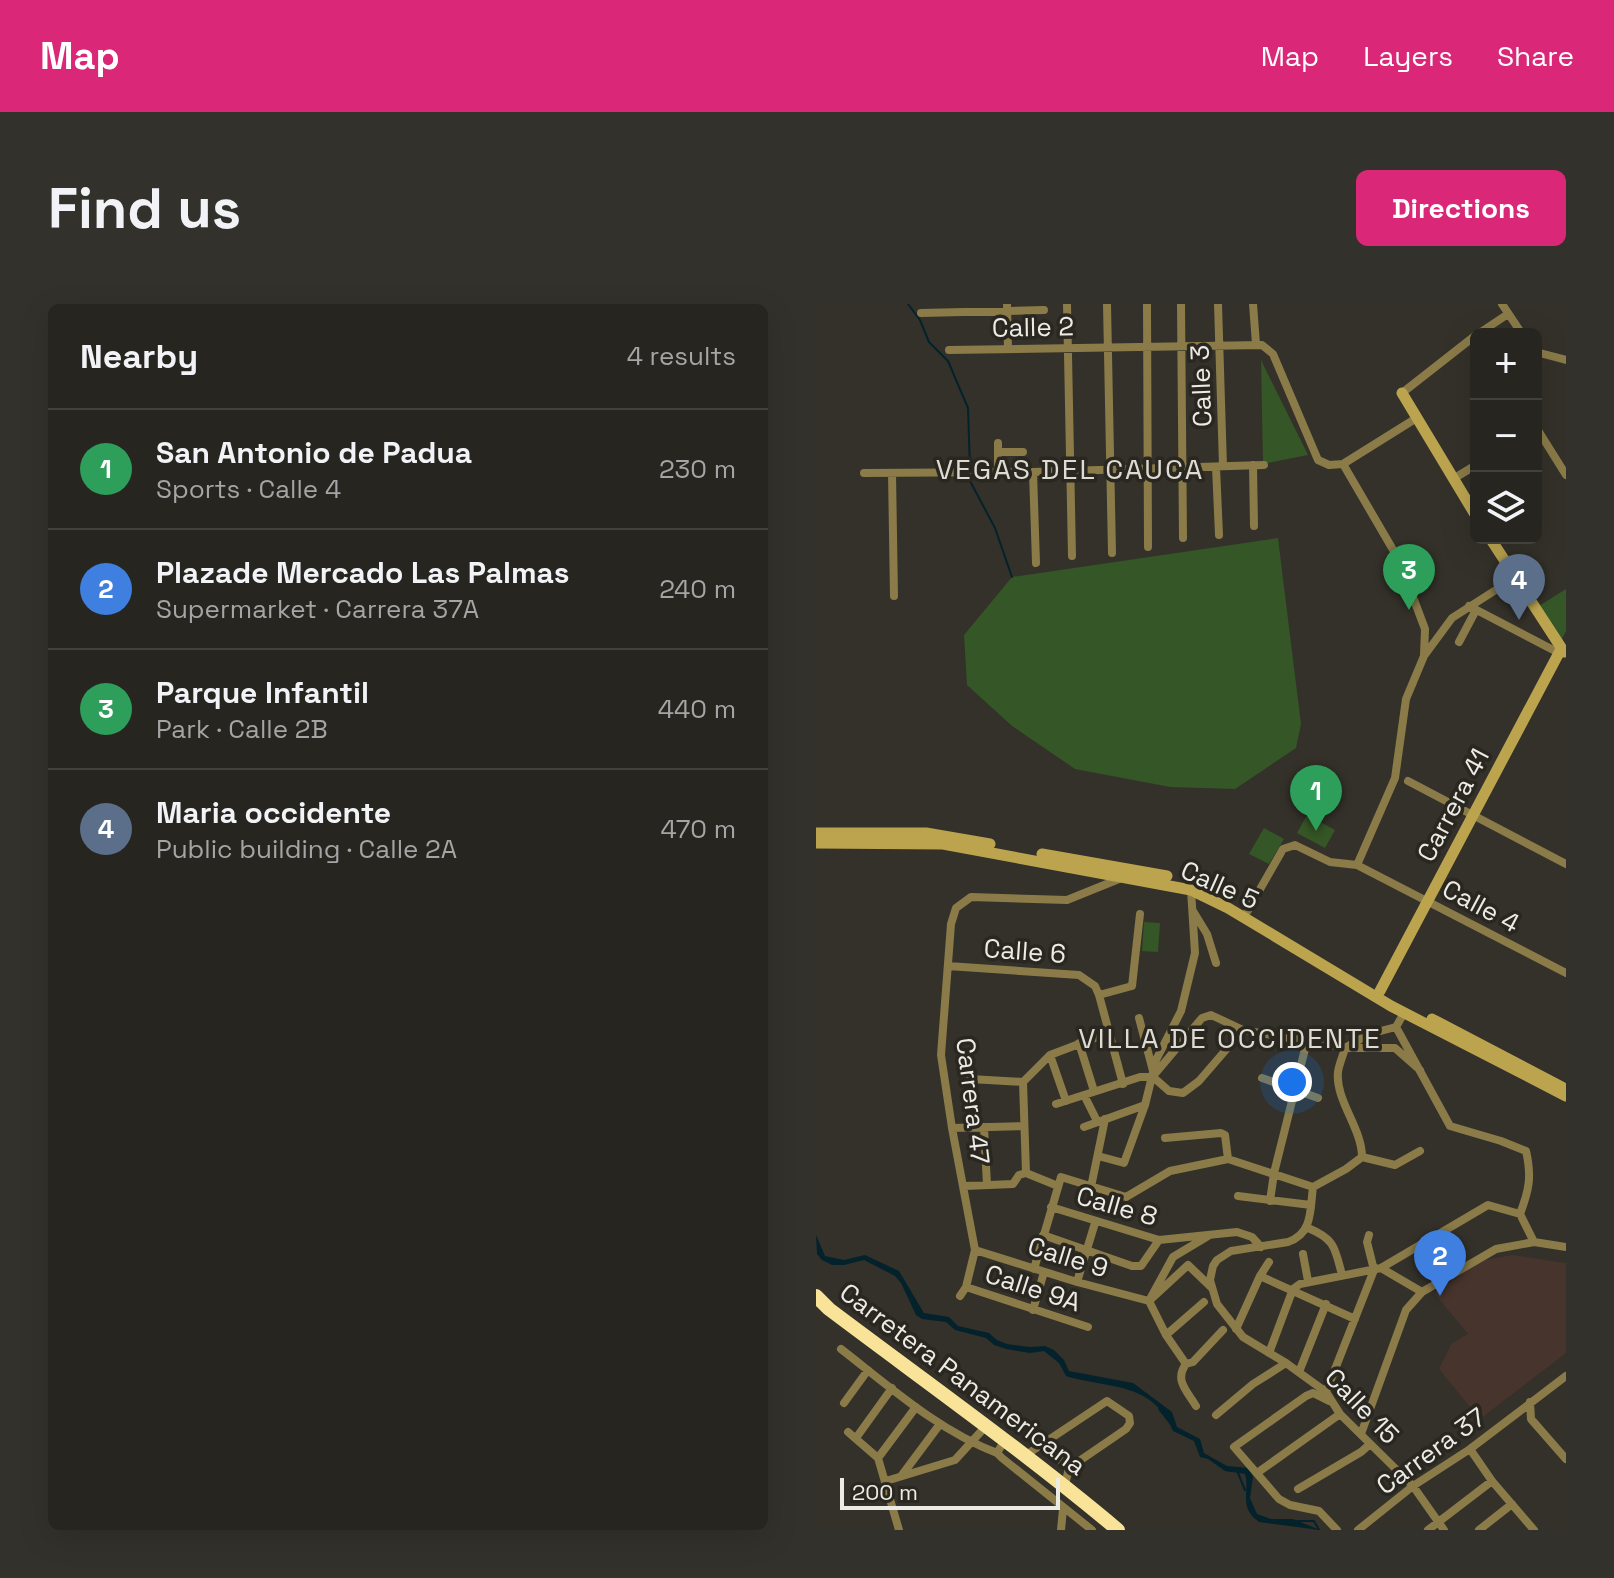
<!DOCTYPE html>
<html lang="en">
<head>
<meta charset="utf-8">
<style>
  body { margin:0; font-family:"Space Grotesk",sans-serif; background:#32312c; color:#f1f3f6 }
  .controls { position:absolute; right:24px; top:24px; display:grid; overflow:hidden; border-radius:12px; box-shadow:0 8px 32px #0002 }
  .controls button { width:72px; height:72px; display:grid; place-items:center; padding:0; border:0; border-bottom:2px solid #42423d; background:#26251f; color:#f1f3f6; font:40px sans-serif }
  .scale { position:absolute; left:24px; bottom:20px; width:220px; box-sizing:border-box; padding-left:8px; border:4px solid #ecebe6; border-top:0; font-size:22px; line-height:28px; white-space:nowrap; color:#ecebe6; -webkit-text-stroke:6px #292720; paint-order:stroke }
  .you { position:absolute; left:476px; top:778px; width:28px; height:28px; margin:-20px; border:6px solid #fff; border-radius:50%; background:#1a73e8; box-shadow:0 0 0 12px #1a73e833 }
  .badge { display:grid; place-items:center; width:52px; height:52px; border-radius:50%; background:#db2777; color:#fff; font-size:26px; font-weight:700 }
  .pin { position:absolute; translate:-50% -66px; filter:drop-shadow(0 2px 4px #0008) }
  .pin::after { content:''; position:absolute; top:42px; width:28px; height:24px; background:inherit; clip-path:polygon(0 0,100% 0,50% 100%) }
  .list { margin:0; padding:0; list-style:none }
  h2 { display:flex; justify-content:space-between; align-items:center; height:104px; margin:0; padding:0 32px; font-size:34px }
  h2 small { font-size:26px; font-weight:400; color:#a4a5a4 }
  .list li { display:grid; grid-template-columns:52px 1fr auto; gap:24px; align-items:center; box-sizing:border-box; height:120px; padding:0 32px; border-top:2px solid #42423d }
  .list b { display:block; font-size:30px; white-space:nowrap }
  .list p { margin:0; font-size:26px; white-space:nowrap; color:#a4a5a4 }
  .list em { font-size:26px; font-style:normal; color:#a4a5a4 }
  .icon { flex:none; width:44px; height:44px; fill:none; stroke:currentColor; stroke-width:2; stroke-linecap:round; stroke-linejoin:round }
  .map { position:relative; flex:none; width:750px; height:1226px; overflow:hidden; border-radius:12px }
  header { display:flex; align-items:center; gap:48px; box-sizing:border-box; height:112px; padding:0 40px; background:#db2777; color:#fff }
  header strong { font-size:38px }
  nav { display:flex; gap:44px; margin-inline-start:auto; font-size:28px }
  .intro { display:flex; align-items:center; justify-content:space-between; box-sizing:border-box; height:192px; padding:0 48px }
  h1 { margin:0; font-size:56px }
  .button { padding:20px 36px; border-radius:12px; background:#db2777; color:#fff; font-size:28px; font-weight:700 }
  main { display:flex; gap:48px; padding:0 48px }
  aside { flex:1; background:#26251f; border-radius:12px; box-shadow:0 8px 32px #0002 }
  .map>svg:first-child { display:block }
  .commercial { fill:#47342d }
  .green { fill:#355626 }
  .water { fill:#04222c }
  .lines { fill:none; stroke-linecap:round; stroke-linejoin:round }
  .stream { stroke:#04222c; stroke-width:2 }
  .street { stroke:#8a7b48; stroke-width:8 }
  .secondary { stroke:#bca44f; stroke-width:11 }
  .highway { stroke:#f8e398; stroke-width:14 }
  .labels { text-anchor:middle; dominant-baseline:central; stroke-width:7; stroke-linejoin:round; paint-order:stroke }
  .street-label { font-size:26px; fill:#ecebe6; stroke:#292720 }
  .neighbourhood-label { font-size:28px; letter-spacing:2px; fill:#dedcd2; stroke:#292720 }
</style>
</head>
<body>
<header>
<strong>Map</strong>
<nav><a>Map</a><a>Layers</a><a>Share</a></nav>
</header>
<div class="intro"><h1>Find us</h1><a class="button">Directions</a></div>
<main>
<aside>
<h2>Nearby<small>4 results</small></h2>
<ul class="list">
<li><span class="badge" style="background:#2e9e5b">1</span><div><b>San Antonio de Padua</b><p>Sports · Calle 4</p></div><em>230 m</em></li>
<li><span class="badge" style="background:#3f7fe0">2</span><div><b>Plazade Mercado Las Palmas</b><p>Supermarket · Carrera 37A</p></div><em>240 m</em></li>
<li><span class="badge" style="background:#2e9e5b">3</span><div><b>Parque Infantil</b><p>Park · Calle 2B</p></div><em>440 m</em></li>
<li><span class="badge" style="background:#5c6f8a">4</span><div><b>Maria occidente</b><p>Public building · Calle 2A</p></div><em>470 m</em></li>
</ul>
</aside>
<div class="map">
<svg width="750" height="1226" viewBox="0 0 750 1226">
  <rect width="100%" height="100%" fill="#333129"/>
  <path class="commercial" d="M 696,951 L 750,959 L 750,1049 L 664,1115 L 623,1065 L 636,1039 L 652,1030 L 618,989 L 665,957 Z"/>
  <path class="green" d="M 445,56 L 492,151 L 447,160 Z
    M 462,234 L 485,420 L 480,444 L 419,485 L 354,483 L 259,465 L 196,422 L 151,381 L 148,331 L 196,273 Z
    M 750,285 L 750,327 L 745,337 L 723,302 Z
    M 491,511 L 519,526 L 509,544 L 481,529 Z
    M 448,524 L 468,535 L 453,560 L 433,550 Z
    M 328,618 L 344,619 L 342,648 L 326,647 Z"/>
  <path class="water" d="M 0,931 L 9,952 L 28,956 L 49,951 L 83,967 L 108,1009 L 133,1013 L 142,1022 L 173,1029 L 181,1036 L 191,1040 L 214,1043 L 229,1042 L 238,1046 L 248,1056 L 253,1067 L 317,1079 L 356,1108 L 361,1123 L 384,1135 L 388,1149 L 411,1162 L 433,1164 L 437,1173 L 434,1194 L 441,1210 L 455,1215 L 477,1215 L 504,1226 L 443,1218 C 422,1203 434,1188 429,1170 L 409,1167 L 392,1155 L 384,1153 L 378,1137 L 357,1127 C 337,1077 292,1085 250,1072 L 243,1059 L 228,1047 L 214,1049 L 190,1045 L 178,1041 L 170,1034 L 139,1026 L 130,1018 L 106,1015 L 100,1011 L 85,979 L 79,972 L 48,956 L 28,961 L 16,961 L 6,956 L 1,950 Z"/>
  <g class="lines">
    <path class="stream" d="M 92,0 L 104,16 L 113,38 L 132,57 L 152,104 L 154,165
      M 154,171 L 154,177 L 179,224 L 196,273
      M 343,1105 L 354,1119
      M 422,1169 L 429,1186
      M 481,1217 L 498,1217 L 503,1226"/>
    <path class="street" d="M 191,0 L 192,45
      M 251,0 L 256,252
      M 291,0 L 296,249
      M 331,0 L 332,243
      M 365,0 L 367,234
      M 402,0 L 407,162
      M 437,0 L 440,40
      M 686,0 L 706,30
      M 105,9 L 228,6
      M 662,30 L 692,10
      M 133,46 L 446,41 L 457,50 L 502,156 L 513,161 L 527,160 L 599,115
      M 720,48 L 750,56
      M 586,89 L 660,31
      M 720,123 L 750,171
      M 182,139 L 182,168
      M 182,148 L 207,148
      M 527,160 L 583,256 L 609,325 L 608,351
      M 437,161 L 438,222
      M 400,163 L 403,231
      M 217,168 L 220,259
      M 48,169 L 217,168 L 448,161
      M 76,169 L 78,292
      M 637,175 L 660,161
      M 653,302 L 743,349
      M 643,338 L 660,306
      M 592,477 L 750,560
      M 541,561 L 579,474 L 590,395 L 608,352 L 636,314 L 700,273
      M 377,607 L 391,630 L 400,659
      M 431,608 L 467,545 L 479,541 L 514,558 L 541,561 L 750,669
      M 132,662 L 263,671 L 279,682 L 283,691 L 307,780
      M 283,691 L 316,682 L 324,610
      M 588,709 L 580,723 L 634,822 L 685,837 L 710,847 C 716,873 713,886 704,910 L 718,938
      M 323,714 L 337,767
      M 263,739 L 278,787
      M 234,751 L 250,797
      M 338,771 L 386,714 L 395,711 L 427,726 L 491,737 L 529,744 L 579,744 L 604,766
      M 337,773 L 353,787 L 367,789 L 383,777 L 427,726
      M 446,774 L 502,794
      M 154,775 L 207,778
      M 207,778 L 234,751 L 292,729
      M 207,778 L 210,869
      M 268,791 L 281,817
      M 240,800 L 324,773 L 337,773
      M 168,823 L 171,881
      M 268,823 L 329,801
      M 136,824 L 208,822
      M 349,834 L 405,829 L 409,831 L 412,855
      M 282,852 L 308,859 L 329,801 L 340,756 L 365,707 L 379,649 L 375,586
      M 546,853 C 546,824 519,796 522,768 C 523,760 527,752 529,744 L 553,730 L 580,723
      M 546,853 L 579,861 L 604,847
      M 210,869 L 242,882
      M 149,882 L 197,880 L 203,871 L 210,869
      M 275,883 L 289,815
      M 497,883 C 494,905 497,930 472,938 L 415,947 L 401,956 L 397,962 L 394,976 L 401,1000 L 427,1033 L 470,1059 L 510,1088 L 524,1110 L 597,1182 L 628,1226
      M 497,883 L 530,865 L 546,853
      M 422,892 L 495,901
      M 454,897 L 458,869 L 491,737
      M 235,903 L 343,936 L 421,928 L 436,933 L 445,943
      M 492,924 C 519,935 519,944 526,971
      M 227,931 L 316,962 L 325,962 L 343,936
      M 159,946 L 261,978 L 333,997
      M 487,950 L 492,977
      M 565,964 L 606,988
      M 218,965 L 245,873 L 310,893 L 354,867 L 412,855 L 497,883
      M 444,972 L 539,1015
      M 261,978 L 279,919
      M 150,983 L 272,1023
      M 144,992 L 150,983 L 159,946 L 136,824 L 125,751 L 135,620 L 140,604 L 155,593 L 251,596 L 308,573
      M 334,996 L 372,961 L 395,983
      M 333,997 L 357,953 L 392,932
      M 333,997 L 350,1031 L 370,1060
      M 217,1006 L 228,968
      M 420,1025 L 444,972 L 453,958
      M 350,1031 L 388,998
      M 25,1045 C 74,1083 123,1127 181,1149
      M 453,1049 L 477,985 L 484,980 L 565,964 L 672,901 L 704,910
      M 370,1060 L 377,1058 L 407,1026
      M 370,1060 C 358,1076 371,1087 380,1102
      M 483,1068 L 510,1000
      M 510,1088 L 558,966 L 551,938 L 553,931
      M 513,1097 L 497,1089 L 490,1092 L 418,1143 L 463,1195 L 474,1201 L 503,1207 L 521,1226
      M 714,1098 L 715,1115 L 750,1155
      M 28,1099 L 52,1066
      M 400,1111 L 437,1080 L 470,1059
      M 32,1128 L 62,1154 L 83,1226
      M 545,1130 L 590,1006 L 606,988 L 680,945 L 718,938 L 750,943
      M 40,1134 L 76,1084
      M 189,1136 L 181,1149 L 186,1154 L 276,1226
      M 227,1140 L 253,1164
      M 654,1145 L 676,1177 L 718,1226
      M 210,1151 L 291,1097 L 313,1112 L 314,1119 L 310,1125 L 253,1164 L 249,1181
      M 62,1154 L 100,1103
      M 441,1169 L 524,1110
      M 86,1171 L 124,1120
      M 70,1177 L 139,1156 L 170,1122
      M 482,1185 L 545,1148 L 554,1140
      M 245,1226 L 247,1205
      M 542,1226 L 597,1182 L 654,1145 L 750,1072
      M 612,1226 L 676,1177
      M 663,1226 L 696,1200"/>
    <path class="secondary" d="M 586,89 L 660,212
      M 674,234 L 748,348
      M 0,529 L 110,529 L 174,540
      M 0,539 L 127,540 L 375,586 L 412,604 L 575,702 L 750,792
      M 226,550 L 351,572
      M 564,687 L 745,345
      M 616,715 L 746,783"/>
    <path class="highway" d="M 0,992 L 13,1005 C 110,1078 209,1148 302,1226"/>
  </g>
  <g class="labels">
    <g class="street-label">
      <text transform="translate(217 23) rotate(-1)">Calle 2</text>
      <text transform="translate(385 82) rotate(-92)">Calle 3</text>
      <text transform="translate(637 501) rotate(-62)">Carrera 41</text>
      <text transform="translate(404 581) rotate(24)">Calle 5</text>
      <text transform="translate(665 602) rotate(28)">Calle 4</text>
      <text transform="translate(209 647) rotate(4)">Calle 6</text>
      <text transform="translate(157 797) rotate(83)">Carrera 47</text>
      <text transform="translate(301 902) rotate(16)">Calle 8</text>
      <text transform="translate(252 953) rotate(17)">Calle 9</text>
      <text transform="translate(217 984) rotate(18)">Calle 9A</text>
      <text transform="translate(147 1075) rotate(37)">Carretera Panamericana</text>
      <text transform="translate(546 1102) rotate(46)">Calle 15</text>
      <text transform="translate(615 1147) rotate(-36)">Carrera 37</text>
    </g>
    <g class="neighbourhood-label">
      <text x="254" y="165">VEGAS DEL CAUCA</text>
      <text x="414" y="734">VILLA DE OCCIDENTE</text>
    </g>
  </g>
</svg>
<div class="controls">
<button>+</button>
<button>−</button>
<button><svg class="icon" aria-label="layers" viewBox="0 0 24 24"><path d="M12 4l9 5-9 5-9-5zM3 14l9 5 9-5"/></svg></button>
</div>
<div class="scale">200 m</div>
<div class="you"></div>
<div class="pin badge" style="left:500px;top:527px;background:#2e9e5b">1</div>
<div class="pin badge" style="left:624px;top:992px;background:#3f7fe0">2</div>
<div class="pin badge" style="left:593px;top:306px;background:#2e9e5b">3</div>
<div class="pin badge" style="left:703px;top:316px;background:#5c6f8a">4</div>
</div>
</main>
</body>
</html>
